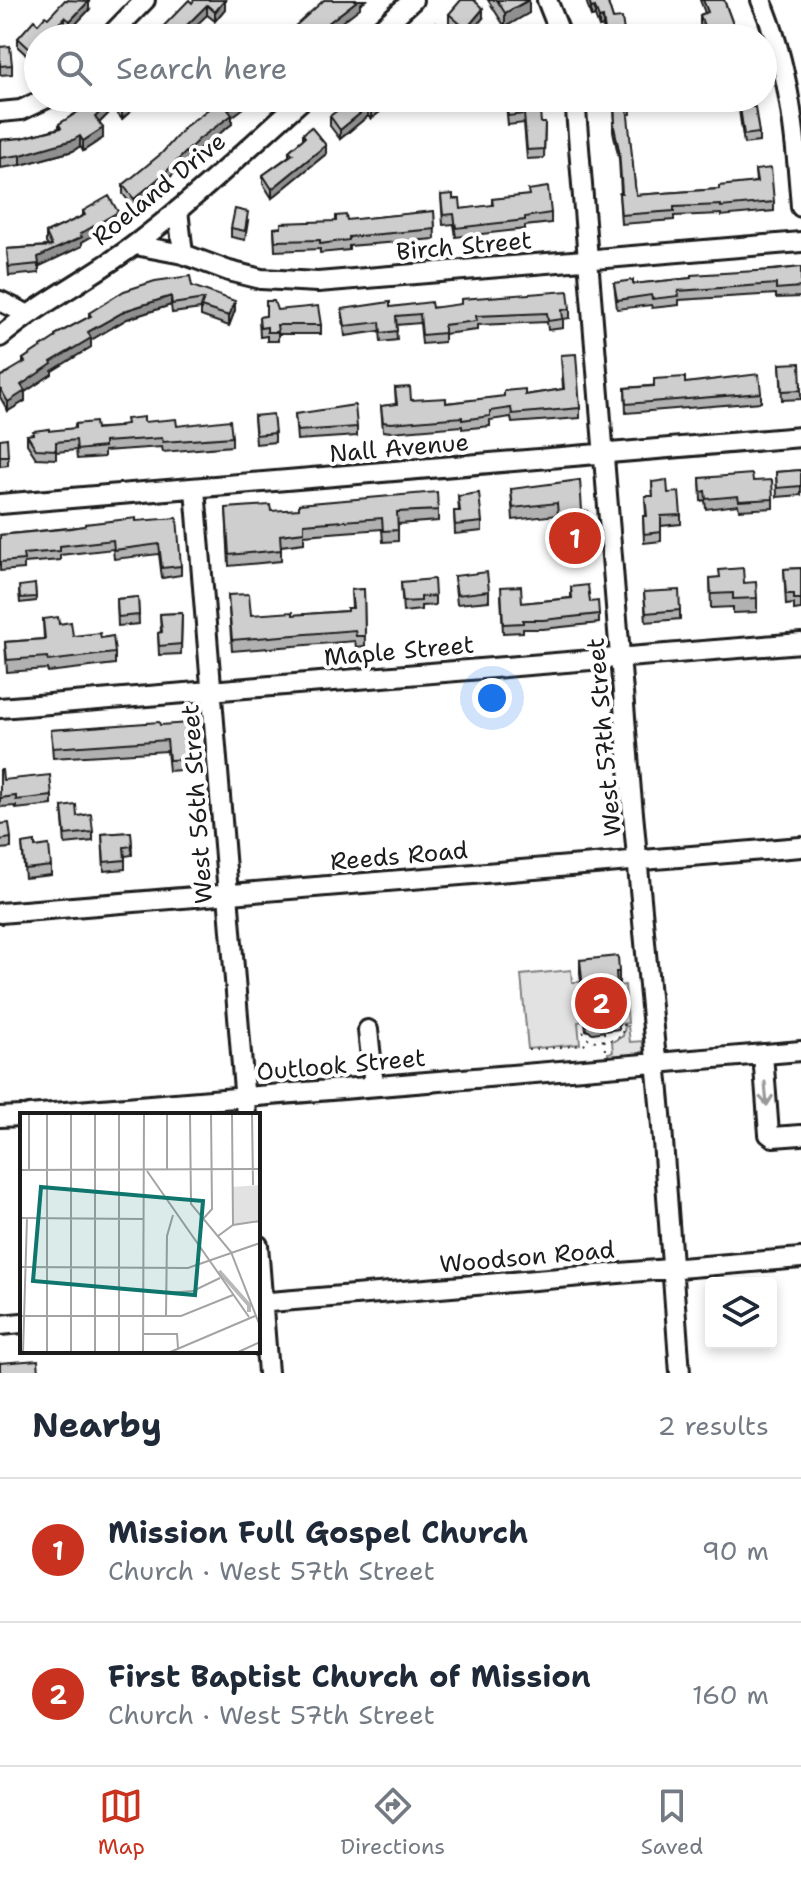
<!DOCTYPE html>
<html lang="en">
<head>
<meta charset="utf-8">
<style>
  body { margin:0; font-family:"Shantell Sans",sans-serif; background:#f2f2f3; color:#1f2937 }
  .controls { position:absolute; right:24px; bottom:24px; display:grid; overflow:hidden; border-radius:8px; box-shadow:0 4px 12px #0003 }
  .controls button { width:72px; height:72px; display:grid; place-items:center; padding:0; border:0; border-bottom:2px solid #e0e1e3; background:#fff; color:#1f2937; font:40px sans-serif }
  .you { position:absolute; left:492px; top:698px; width:28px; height:28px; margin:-20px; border:6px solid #fff; border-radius:50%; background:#1a73e8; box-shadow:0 0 0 12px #1a73e833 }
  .badge { display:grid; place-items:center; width:52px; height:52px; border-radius:50%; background:#c8321e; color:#fff; font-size:26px; font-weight:700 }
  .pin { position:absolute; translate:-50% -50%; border:4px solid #fff; box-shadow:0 2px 8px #0006 }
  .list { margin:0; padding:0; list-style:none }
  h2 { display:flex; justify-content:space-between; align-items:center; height:104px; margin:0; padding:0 32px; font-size:34px }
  h2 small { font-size:26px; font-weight:400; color:#747a83 }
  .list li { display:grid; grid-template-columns:52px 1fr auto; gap:24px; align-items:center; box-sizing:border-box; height:144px; padding:0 32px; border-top:2px solid #e0e1e3 }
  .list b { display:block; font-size:30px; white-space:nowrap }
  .list p { margin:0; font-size:26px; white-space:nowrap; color:#747a83 }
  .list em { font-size:26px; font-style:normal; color:#747a83 }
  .icon { flex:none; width:44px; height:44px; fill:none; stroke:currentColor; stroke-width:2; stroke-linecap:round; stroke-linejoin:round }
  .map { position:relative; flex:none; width:801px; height:1373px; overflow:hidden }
  .search { position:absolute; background:#fff; box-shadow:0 4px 12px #0003; left:24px; right:24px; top:24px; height:88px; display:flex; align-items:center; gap:20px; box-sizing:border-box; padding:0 28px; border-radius:44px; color:#747a83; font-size:30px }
  .sheet { height:392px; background:#fff }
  nav { display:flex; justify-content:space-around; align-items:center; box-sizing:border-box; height:112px; border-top:2px solid #e0e1e3; background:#fff; font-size:22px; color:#747a83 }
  nav a { display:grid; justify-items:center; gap:4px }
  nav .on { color:#c8321e }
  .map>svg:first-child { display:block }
  .green { fill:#e2e2e2; stroke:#7f7f7f; stroke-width:2 }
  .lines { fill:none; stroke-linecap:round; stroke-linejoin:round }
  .minor-casing { stroke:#1c1c1c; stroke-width:24 }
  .path { stroke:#1c1c1c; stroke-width:2; stroke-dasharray:2 6; stroke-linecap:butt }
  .minor { stroke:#fff; stroke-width:18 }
  .wall { fill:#b1b1b1; stroke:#1c1c1c; stroke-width:2 }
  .shaded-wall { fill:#909090; stroke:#1c1c1c; stroke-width:2 }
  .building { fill:#cecece; stroke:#1c1c1c; stroke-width:2 }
  .oneway { stroke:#999 }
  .labels { text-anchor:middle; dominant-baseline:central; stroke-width:8; stroke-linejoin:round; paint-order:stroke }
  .street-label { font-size:24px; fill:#1c1c1c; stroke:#fff }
  .inset-river { fill:none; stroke:#b8b8b8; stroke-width:4 }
  .inset-road { fill:none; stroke:#a4a4a4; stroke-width:2 }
  .view { fill:#0f766e; fill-opacity:0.15; stroke:#0f766e; stroke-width:4 }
  .inset-edge { fill:none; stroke:#1c1c1c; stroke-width:4 }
</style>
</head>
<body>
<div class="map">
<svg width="801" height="1373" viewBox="0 0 801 1373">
  <rect width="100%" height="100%" fill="#fff"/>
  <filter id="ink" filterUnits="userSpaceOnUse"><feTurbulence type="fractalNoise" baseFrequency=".0125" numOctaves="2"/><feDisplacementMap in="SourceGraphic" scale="16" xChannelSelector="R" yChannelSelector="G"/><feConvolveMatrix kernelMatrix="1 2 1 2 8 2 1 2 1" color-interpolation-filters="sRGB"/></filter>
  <g filter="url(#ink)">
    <path class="green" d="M 571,970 L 572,982 L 580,982 L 582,984 L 585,1021 L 578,1022 L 580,1044 L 528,1049 L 521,975 Z
      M 625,985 L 628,1023 L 619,1024 L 616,986 Z
      M 625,1026 L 628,1026 L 630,1042 L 644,1041 L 643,1051 L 634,1057 L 608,1060 L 608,1053 L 613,1052 L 612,1042 L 623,1036 Z"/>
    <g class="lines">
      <defs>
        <path id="minor" d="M 547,0 L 562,38
          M 761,0 C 789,64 796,138 801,207
          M 108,38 L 145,0
          M 371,38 L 413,0
          M 575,98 L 631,792 L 661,1114 L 680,1373
          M 0,112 L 21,110 L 47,98
          M 178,210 L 183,254
          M 135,245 L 183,254 L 229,271 L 261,279 L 318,282 L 801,242
          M 0,301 L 27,314
          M 0,337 C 42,301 93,277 137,243 C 195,199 249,147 304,98
          M 195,489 L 246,1115
          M 0,504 L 801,437
          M 0,708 L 801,643
          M 0,913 L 801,847
          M 368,1030 L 374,1086
          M 763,1054 L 769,1134 L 773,1137 L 801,1135
          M 29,1115 L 801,1051
          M 0,1117 L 22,1116
          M 258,1245 L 268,1373
          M 258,1303 L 801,1258
          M 0,1325 L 22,1323"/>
      </defs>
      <use href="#minor" class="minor-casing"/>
      <path class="path" d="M 583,1031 L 590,1041 L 612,1040 L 622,1036 L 623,1025 L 628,1025
        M 604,1032 L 605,1051
        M 528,1050 L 584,1045 L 588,1040"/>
      <use href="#minor" class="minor"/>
    </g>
    <path class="wall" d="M 225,0 L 225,9 L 215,21 L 192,3 Z
      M 488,0 L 529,0 L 529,13 L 505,27 Z
      M 586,0 L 607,0 L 613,19 L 625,38 L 604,38 L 603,26 L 599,27 L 595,16 L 591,17 Z
      M 700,0 L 724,0 L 738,38 L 705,38 L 700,24 L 700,15 L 705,13 Z
      M 89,10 L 70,30 L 65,26 L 38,38 L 38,55 L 33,61 L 18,47 L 18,38 L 48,18 Z
      M 449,14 L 483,18 L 466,38 L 449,23 Z
      M 0,47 L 12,65 L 12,74 L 0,75 Z
      M 92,98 L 132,98 L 133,109 L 122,119 L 113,109 L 99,123 L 103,138 L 83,151 L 80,146 L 73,151 L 21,165 L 0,168 L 0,140 L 22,138 L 59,128 L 59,124 L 92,103 Z
      M 613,98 L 630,98 L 631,114 L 627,115 L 636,195 L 719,189 L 756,182 L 755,170 L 774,202 L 774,211 L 721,216 L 721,214 L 674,216 L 674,220 L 621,224 L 619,193 L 621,193 L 619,159 L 613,131 L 613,122 L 615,122 Z
      M 720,98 L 751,98 L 759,133 L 759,142 L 744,144 L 739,110 L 733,111 L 732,99 L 720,101 Z
      M 381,104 L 381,111 L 371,119 L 368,116 L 340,139 L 330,126 L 330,116 Z
      M 506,104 L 541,123 L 545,123 L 544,158 L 527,159 L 524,123 L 508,125 Z
      M 232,117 L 232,124 L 199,149 L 165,182 L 134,208 L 123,194 L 123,185 Z
      M 303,134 L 326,154 L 272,198 L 263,184 L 263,175 L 289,156 L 289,151 L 303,139 Z
      M 441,195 L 453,199 L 461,209 L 492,206 L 492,199 L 551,213 L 551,223 L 525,226 L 525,229 L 456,237 L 454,224 L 443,225 Z
      M 83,211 L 118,221 L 82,242 L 82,246 L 39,266 L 39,273 L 9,276 L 7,249 L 48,246 L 46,243 L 46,233 L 83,216 Z
      M 434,211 L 435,239 L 349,246 L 349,250 L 320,253 L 320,249 L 275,251 L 274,228 Z
      M 248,221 L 245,240 L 231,237 L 231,228 Z
      M 801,267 L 801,297 L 776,298 L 776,294 L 679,300 L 679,305 L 652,308 L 651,305 L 617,309 L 614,283 L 633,284 Z
      M 192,286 L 235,310 L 229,326 L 201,316 L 201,309 L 172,313 L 171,305 L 127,319 L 91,340 L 91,347 L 52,371 L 52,374 L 25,392 L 25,401 L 8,411 L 0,397 L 0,377 L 23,364 L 23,359 L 55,338 L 55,335 L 89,317 L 89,313 Z
      M 390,307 L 570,309 L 570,318 L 563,319 L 563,328 L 548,330 L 547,322 L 477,325 L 477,330 L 444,334 L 444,342 L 422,344 L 420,323 L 396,325 L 397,340 L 381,342 L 380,331 L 345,336 L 342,309 Z
      M 277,310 L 321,325 L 321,334 L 278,334 L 278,341 L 267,341 L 267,336 L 260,337 L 259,317 L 266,316 Z
      M 561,355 L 580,408 L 580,418 L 512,423 L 511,417 L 490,420 L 490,426 L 462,429 L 462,426 L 391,432 L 383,431 L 381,406 L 396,404 L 395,388 L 411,400 L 446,403 L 525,395 L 563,389 Z
      M 780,364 L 801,384 L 801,399 L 782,400 Z
      M 685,383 L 761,393 L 761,402 L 626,413 L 625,388 Z
      M 295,414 L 357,427 L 357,436 L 297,440 Z
      M 254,416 L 275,433 L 275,442 L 256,444 Z
      M 144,422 L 177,426 L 232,437 L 232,446 L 163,452 L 162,447 L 104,451 L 104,457 L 77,459 L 76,450 L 56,452 L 56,459 L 36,458 L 27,444 L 27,435 L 49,431 L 120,427 Z
      M 0,439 L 8,456 L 8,465 L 0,466 Z
      M 801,470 L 801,495 L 777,497 L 776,472 Z
      M 700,478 L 753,481 L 773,499 L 773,508 L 739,510 L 738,505 L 706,509 L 705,500 L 701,501 Z
      M 652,482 L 668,493 L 681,515 L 681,524 L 661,526 L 661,541 L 644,543 L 643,516 L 646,516 L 645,496 L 653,496 Z
      M 511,489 L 582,511 L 589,538 L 589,550 L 568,551 L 568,540 L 559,540 L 557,515 L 513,520 Z
      M 458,496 L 482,522 L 482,531 L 455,534 L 454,511 L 459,511 Z
      M 226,508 L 271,511 L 438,510 L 438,521 L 398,524 L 398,541 L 383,542 L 382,529 L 304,535 L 304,543 L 281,546 L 281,561 L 229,566 Z
      M 136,521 L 181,566 L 181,575 L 162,578 L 159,554 L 114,559 L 113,549 L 60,555 L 60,560 L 24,563 L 24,569 L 0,571 L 0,535 Z
      M 801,568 L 801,609 L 794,610 L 794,604 L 786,605 L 784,569 Z
      M 454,576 L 489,591 L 489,601 L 457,604 Z
      M 710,578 L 744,583 L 757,598 L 757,612 L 733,613 L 733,607 L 711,608 Z
      M 401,582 L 435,596 L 435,605 L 421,606 L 421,610 L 403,612 Z
      M 35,584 L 36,601 L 20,603 L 19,591 Z
      M 571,587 L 590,602 L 599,614 L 599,623 L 543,629 L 523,629 L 523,632 L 503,633 L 501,596 L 522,603 L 571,598 Z
      M 364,589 L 365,646 L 356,647 L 355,641 L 232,651 L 228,595 L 251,615 L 293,615 L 347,611 L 352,608 L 351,590 Z
      M 644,592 L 680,610 L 680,619 L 646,622 Z
      M 138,597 L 139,624 L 118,626 L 117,599 Z
      M 182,613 L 181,654 L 159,655 L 158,633 L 161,632 L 160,614 Z
      M 43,619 L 59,624 L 73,636 L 101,638 L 115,653 L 115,664 L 48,672 L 47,669 L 7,672 L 5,642 L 44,639 Z
      M 160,725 L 193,759 L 193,769 L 169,771 L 167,751 L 53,758 L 51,730 Z
      M 0,770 L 3,780 L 52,796 L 52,805 L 16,809 L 16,806 L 0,807 Z
      M 62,807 L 77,816 L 93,832 L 93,841 L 65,844 Z
      M 0,824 L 11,838 L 11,848 L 0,849 Z
      M 131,832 L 132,855 L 125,856 L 125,869 L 104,871 L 102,834 Z
      M 22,844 L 35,847 L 51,866 L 51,875 L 25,878 Z
      M 580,960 L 619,972 L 619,985 L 617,986 L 619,1029 L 593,1033 L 586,1030 L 580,973 Z"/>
    <path class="shaded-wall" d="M 225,0 L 225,9 L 215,21 L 215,12 Z
      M 358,0 L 366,0 L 360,4 L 360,8 L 321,38 L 311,38 L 323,27 Z
      M 529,0 L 529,13 L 505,27 L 505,13 Z
      M 89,1 L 89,10 L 70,30 L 70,21 Z
      M 207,5 L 207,15 L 183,38 L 174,38 Z
      M 595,7 L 595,16 L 591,17 L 591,8 Z
      M 483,9 L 483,18 L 466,38 L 466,29 Z
      M 65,17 L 65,26 L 54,38 L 46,38 Z
      M 603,17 L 603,26 L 599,27 L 599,18 Z
      M 38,46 L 38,55 L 33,61 L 33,52 Z
      M 245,98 L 257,98 L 232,117 L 232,124 L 199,149 L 165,182 L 134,208 L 134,199 L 228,110 Z
      M 377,98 L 388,98 L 381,104 L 381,111 L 371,119 L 371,110 Z
      M 113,99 L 113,109 L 95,127 L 95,117 Z
      M 133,99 L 133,109 L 122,119 L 122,109 Z
      M 368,107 L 368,116 L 340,139 L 340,130 Z
      M 103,128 L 103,138 L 83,151 L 83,141 Z
      M 80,136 L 80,146 L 73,151 L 21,165 L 21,155 Z
      M 326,145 L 326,154 L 272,198 L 272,189 Z
      M 118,212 L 118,221 L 82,242 L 82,246 L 38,267 L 38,257 Z
      M 171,296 L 171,305 L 127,319 L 91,340 L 91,347 L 52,371 L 52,374 L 25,392 L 25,401 L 8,411 L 8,402 L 21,385 L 88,332 L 127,310 Z
      M 235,301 L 235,310 L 229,326 L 229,316 Z"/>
    <path class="building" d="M 65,0 L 89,1 L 70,21 L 65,17 L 46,38 L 38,38 L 38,46 L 33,52 L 18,38 L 34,20 L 38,24 L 45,16 L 48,18 Z
      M 189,0 L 192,3 L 194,0 L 225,0 L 215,12 L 207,5 L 174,38 L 152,38 Z
      M 324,0 L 358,0 L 323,27 L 311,38 L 282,38 Z
      M 461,0 L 474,0 L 483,9 L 466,29 L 449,14 Z
      M 497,0 L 528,0 L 505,13 Z
      M 589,0 L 607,0 L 613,19 L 622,18 L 625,38 L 606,38 L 603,17 L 599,18 L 595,7 L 591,8 Z
      M 703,0 L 724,0 L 738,38 L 710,38 L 709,33 L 707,34 L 700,15 L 708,12 Z
      M 435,23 L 446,37 L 417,38 Z
      M 278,32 L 282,38 L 270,38 Z
      M 10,46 L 12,65 L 0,66 L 0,47 Z
      M 93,98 L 133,99 L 122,109 L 113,99 L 95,117 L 103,128 L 83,141 L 80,136 L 73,140 L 21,155 L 0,158 L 0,140 L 22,138 L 61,128 L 59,124 L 95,101 Z
      M 223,98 L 245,98 L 228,110 L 232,115 L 199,139 L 165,173 L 134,199 L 123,185 L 162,153 L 186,126 Z
      M 354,98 L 377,98 L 381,102 L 371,110 L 368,107 L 340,130 L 330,116 Z
      M 523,98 L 539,98 L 541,123 L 545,123 L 544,149 L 527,150 L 524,114 L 508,116 L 506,104 L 523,102 Z
      M 614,98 L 630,98 L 631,105 L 627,106 L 636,195 L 719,189 L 719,186 L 757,182 L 755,170 L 771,168 L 774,202 L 721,207 L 721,205 L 674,207 L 674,211 L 621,215 L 619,193 L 622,193 L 619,150 L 613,122 L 615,122 Z
      M 733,98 L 751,98 L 752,107 L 755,107 L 759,133 L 744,135 L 739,100 L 733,101 Z
      M 311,127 L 326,145 L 272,189 L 263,175 L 293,154 L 289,151 L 305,137 L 303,134 Z
      M 548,187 L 551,213 L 525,217 L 525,220 L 456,228 L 454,214 L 443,215 L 441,195 L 453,194 L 453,199 L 460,199 L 461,209 L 493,205 L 492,199 L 529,195 L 528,190 Z
      M 109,196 L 118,212 L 80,234 L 82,237 L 38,257 L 39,264 L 9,267 L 7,249 L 52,246 L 46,233 L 85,215 L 83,211 Z
      M 235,209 L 248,212 L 245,231 L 231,228 Z
      M 434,211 L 435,229 L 349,237 L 349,240 L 320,244 L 320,240 L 275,241 L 274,228 L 281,228 L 281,223 L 336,221 L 336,216 L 346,215 L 347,220 Z
      M 801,267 L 801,287 L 776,289 L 776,284 L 678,291 L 679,296 L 652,299 L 651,295 L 617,300 L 614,283 L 633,280 L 633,284 L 691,278 L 691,275 L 775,270 Z
      M 190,276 L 192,286 L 235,301 L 229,316 L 201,307 L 204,299 L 172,304 L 171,296 L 127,310 L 88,332 L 91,338 L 51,362 L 52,364 L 21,385 L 25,391 L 8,402 L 0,388 L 0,377 L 25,362 L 23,359 L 56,337 L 55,335 L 91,316 L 89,313 L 124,291 L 155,281 Z
      M 568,291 L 570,309 L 562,310 L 563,319 L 548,321 L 547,313 L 476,316 L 477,321 L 444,325 L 444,333 L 422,335 L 420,314 L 396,316 L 397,331 L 381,333 L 380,322 L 345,326 L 342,309 L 390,302 L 390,307 L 431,302 L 432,308 L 461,304 L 461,299 Z
      M 266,301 L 274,301 L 277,310 L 318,306 L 321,325 L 277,325 L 278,332 L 267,332 L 267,327 L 260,328 L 259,317 L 266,316 Z
      M 576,354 L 580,408 L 512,414 L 511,408 L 490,411 L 490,416 L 462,420 L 462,417 L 391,423 L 383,422 L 381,406 L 397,404 L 395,388 L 410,387 L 411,400 L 446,398 L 446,403 L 504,396 L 504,391 L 525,389 L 525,395 L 564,389 L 561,355 Z
      M 800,363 L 801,390 L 782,391 L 780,364 Z
      M 759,374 L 761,393 L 626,404 L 625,388 L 654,386 L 654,379 L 685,377 L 685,383 Z
      M 355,405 L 357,427 L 297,431 L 295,414 Z
      M 273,414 L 275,433 L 256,435 L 254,416 Z
      M 144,417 L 144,422 L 176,419 L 177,426 L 230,420 L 232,437 L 163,442 L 162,438 L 104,442 L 104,447 L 77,450 L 76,440 L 56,442 L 56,450 L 36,449 L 27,435 L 34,434 L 33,431 L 49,429 L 49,431 L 75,428 L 75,424 L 95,422 L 96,429 L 120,427 L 119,425 L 127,424 L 126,419 Z
      M 7,438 L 8,456 L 0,456 L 0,439 Z
      M 801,470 L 801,486 L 777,488 L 776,472 Z
      M 752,474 L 753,481 L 772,480 L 773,499 L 739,501 L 738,496 L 706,499 L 705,491 L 701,492 L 700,478 Z
      M 580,480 L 582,511 L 588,511 L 589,538 L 568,539 L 568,527 L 559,528 L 557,503 L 513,508 L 511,489 Z
      M 667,480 L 668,493 L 679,492 L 681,515 L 661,516 L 661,532 L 644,534 L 643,516 L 647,516 L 645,496 L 653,496 L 652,482 Z
      M 437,492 L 438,510 L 397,512 L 398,530 L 383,531 L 382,518 L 304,524 L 304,532 L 280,535 L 281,550 L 229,555 L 226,508 L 270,505 L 271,511 L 299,509 L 299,504 Z
      M 479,493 L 482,522 L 455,525 L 454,511 L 460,511 L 458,496 Z
      M 136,518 L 136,521 L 177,518 L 181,566 L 162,568 L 159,544 L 114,550 L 113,540 L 60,546 L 60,551 L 23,554 L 24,560 L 0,562 L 0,535 L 72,528 L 85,526 L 85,524 Z
      M 743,568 L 744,583 L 756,582 L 757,598 L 733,599 L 733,593 L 711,594 L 710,578 L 720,577 L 719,570 Z
      M 801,568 L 801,599 L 794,599 L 794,594 L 786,594 L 784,569 Z
      M 487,572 L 489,591 L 457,595 L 454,576 Z
      M 434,579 L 435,596 L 421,597 L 421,601 L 403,602 L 401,582 Z
      M 35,584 L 36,597 L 20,598 L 19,586 Z
      M 588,585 L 590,602 L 598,601 L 599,614 L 543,620 L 523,620 L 523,623 L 503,624 L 501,587 L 521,586 L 522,603 L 572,598 L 571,587 Z
      M 364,589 L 365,636 L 356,636 L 355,630 L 232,640 L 228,595 L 249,594 L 251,615 L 293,612 L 293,615 L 347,611 L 347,608 L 353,608 L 351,590 Z
      M 679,590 L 680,610 L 646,613 L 644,592 Z
      M 138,597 L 139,615 L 118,617 L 117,599 Z
      M 182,613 L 181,644 L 159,646 L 158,633 L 162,632 L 160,614 Z
      M 58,617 L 59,624 L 71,622 L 73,636 L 100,633 L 101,638 L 113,636 L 115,653 L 48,661 L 47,657 L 7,660 L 5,642 L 45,639 L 43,619 Z
      M 159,722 L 160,725 L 190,723 L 193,759 L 169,760 L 167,740 L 53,748 L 51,730 Z
      M 0,770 L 2,770 L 3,780 L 50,775 L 52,796 L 16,800 L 16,796 L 0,798 Z
      M 76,805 L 77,816 L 91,814 L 93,832 L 65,835 L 62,807 Z
      M 9,823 L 11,838 L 0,840 L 0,824 Z
      M 131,832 L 132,846 L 124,847 L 125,860 L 104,862 L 102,834 Z
      M 35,842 L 35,847 L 49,845 L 51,866 L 25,869 L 22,844 Z
      M 618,956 L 619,972 L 616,972 L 619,1015 L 593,1019 L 586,1017 L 580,960 Z
      M 38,1360 L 39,1373 L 0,1373 L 0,1363 Z"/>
    <defs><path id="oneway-shaft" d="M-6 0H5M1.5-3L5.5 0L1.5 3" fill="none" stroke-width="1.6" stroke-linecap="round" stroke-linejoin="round" transform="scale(2)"/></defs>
    <use class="oneway" href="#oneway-shaft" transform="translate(766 1094) rotate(85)"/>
  </g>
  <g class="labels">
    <g class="street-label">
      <text transform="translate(159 189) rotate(-39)">Roeland Drive</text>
      <text transform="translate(464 246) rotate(-5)">Birch Street</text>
      <text transform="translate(399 448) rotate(-5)">Nall Avenue</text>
      <text transform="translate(399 651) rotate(-5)">Maple Street</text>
      <text transform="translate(604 737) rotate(-95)">West 57th Street</text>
      <text transform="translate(197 804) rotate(-94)">West 56th Street</text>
      <text transform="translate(399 856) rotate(-5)">Reeds Road</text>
      <text transform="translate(341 1065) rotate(-5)">Outlook Street</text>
      <text transform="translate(527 1257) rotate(-5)">Woodson Road</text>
    </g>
  </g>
  <g transform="translate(20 1113)">
    <rect width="240" height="240" fill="#fff"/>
    <path d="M 240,72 L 240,108 L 213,112 L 212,74 Z" fill="#e2e2e2"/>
    <path class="inset-river" d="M 199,158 L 229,192 L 229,199"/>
    <path class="inset-road" d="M 9,0 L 9,57M 147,0 L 147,57M 170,0 L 171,91 L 211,139 L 240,213M 212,0 L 213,112M 232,0 L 233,72M 0,57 L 240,56M 127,58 L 229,204M 0,105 L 124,106M 183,106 L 192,96 L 191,0M 198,123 L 213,112 L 240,108M 0,154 L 168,155 L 240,130M 147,180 L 173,178 L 200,165M 0,203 L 161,203 L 213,182M 146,203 L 147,123 L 153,102M 123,221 L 157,221 L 158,235M 3,240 L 7,105M 27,240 L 27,0M 51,240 L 51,0M 75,240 L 75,0M 99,240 L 99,0M 123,240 L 124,0M 148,240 L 235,203M 216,240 L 240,229"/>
    <path class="view" d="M 21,74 L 183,88 L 175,182 L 13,168 Z"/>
    <rect width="240" height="240" class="inset-edge"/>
  </g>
</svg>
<div class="controls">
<button><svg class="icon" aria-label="layers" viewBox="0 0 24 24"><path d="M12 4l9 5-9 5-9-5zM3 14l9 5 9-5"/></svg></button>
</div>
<div class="you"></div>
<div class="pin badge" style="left:575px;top:538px">1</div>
<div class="pin badge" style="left:601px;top:1003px">2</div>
<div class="search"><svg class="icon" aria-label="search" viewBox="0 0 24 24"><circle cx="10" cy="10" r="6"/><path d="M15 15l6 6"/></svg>Search here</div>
</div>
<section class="sheet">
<h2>Nearby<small>2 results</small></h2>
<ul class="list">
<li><span class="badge">1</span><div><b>Mission Full Gospel Church</b><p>Church · West 57th Street</p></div><em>90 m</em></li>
<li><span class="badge">2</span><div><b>First Baptist Church of Mission</b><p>Church · West 57th Street</p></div><em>160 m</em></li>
</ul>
</section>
<nav>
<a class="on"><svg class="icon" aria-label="map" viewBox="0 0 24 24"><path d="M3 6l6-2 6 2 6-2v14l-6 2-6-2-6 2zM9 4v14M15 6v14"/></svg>Map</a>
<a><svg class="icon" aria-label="directions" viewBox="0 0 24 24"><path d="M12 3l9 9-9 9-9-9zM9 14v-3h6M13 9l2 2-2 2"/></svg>Directions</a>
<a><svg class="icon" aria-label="saved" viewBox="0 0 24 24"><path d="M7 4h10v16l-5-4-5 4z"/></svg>Saved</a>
</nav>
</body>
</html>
